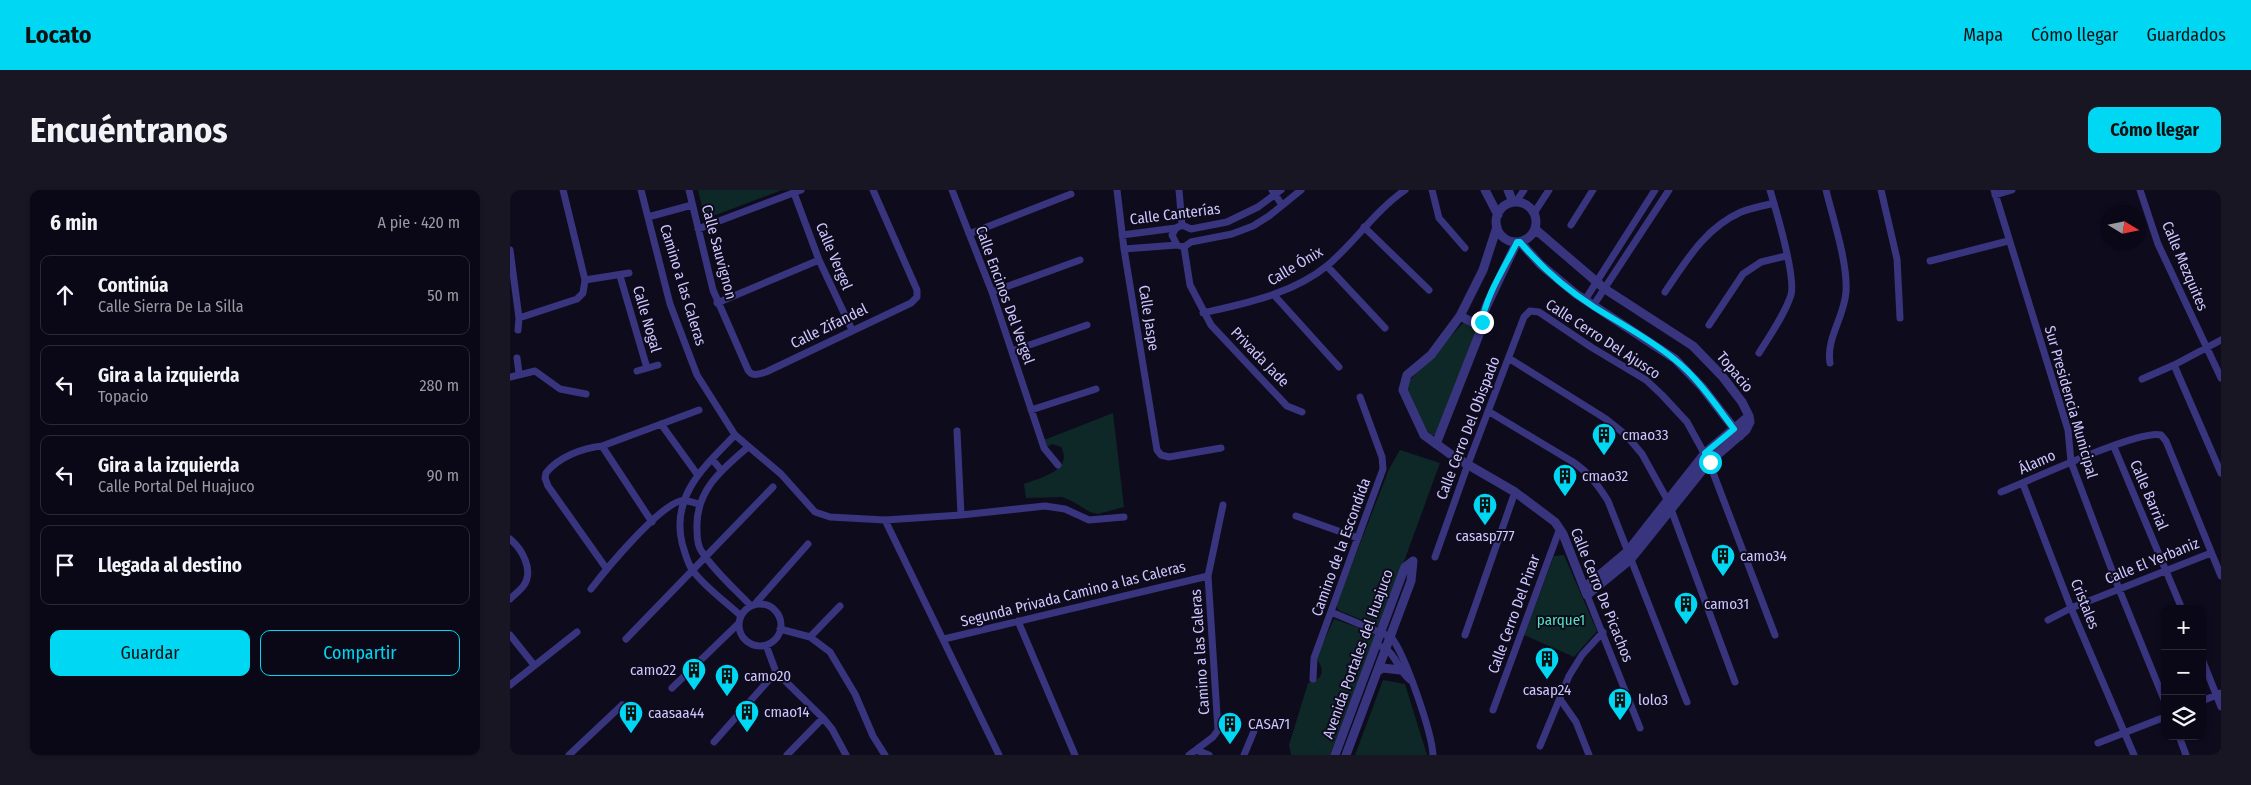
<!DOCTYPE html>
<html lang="es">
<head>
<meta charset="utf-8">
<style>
  body { margin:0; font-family:"Fira Sans Condensed",sans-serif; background:#181623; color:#f1f3f6 }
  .controls { position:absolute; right:15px; bottom:15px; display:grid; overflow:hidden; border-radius:10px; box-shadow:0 1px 4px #0004 }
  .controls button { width:45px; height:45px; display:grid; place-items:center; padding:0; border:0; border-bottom:1px solid #2a2935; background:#0a0816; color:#f1f3f6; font:25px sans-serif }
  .compass { position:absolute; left:1591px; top:15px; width:45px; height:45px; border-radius:50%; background:#0a0816; box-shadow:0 1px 4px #0004; rotate:100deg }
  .stop { position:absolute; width:15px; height:15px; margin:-11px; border:4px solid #00d7f2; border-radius:50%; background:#fff }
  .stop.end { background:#00d7f2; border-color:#fff; box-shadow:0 1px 5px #0008 }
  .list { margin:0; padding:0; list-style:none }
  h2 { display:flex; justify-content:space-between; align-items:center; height:65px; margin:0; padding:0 20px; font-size:21px }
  h2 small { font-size:16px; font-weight:400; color:#999aa1 }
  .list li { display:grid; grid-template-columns:32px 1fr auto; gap:15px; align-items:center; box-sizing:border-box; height:80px; margin:0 10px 10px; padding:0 10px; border:1px solid #2a2935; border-radius:10px }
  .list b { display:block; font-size:19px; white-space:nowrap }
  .list p { margin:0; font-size:16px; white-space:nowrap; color:#999aa1 }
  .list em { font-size:16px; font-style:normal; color:#999aa1 }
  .actions { display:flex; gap:10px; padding:15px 20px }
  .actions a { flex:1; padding:11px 0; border:1px solid #00d7f2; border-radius:10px; text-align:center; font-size:18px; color:#00d7f2 }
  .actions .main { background:#00d7f2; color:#111 }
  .icon { flex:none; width:28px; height:28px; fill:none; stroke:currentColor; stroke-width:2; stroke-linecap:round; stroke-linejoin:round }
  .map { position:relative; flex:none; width:1711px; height:565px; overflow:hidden; border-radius:10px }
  header { display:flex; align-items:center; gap:30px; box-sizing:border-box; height:70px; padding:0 25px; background:#00d7f2; color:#111 }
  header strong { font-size:24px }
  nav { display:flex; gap:28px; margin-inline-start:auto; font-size:18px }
  .intro { display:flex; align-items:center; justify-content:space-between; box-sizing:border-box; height:120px; padding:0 30px }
  h1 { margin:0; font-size:35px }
  .button { padding:12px 22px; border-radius:10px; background:#00d7f2; color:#111; font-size:18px; font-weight:700 }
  main { display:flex; gap:30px; padding:0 30px }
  aside { flex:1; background:#0a0816; border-radius:10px; box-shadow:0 1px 4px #0004 }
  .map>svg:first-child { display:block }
  .green { fill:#0e2727 }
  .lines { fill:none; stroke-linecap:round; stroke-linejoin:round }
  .minor { stroke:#38347e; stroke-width:7 }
  .tertiary { stroke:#38347e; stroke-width:9 }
  .route { stroke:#00d7f2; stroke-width:6 }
  .labels { text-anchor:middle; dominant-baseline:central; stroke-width:4; stroke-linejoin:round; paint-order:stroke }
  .street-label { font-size:15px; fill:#cec7ff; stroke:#0e0b1d }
  .poi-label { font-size:15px; fill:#cec7ff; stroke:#0e0b1d; text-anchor:start }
  .park-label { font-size:15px; fill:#50e2bf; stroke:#0e0b1d }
</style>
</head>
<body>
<header>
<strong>Locato</strong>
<nav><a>Mapa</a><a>Cómo llegar</a><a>Guardados</a></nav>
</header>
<div class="intro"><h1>Encuéntranos</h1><a class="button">Cómo llegar</a></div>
<main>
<aside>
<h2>6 min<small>A pie · 420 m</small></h2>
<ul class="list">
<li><svg class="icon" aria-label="ahead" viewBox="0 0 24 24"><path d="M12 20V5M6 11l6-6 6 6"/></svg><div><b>Continúa</b><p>Calle Sierra De La Silla</p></div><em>50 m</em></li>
<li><svg class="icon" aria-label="left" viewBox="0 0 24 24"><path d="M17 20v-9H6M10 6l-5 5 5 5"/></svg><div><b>Gira a la izquierda</b><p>Topacio</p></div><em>280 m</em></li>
<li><svg class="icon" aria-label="left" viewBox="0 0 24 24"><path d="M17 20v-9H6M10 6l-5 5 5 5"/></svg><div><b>Gira a la izquierda</b><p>Calle Portal Del Huajuco</p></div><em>90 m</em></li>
<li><svg class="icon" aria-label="arrive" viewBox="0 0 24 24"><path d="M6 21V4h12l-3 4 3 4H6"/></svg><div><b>Llegada al destino</b></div></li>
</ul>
<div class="actions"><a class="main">Guardar</a><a>Compartir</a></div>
</aside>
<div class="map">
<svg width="1711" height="565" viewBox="0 0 1711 565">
  <rect width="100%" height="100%" fill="#0e0b1d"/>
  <path class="green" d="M 188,0 L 272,0 L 195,29 Z
    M 954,132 L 966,138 L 966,141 L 925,245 L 922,245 L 914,238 L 897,199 L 899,191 Z
    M 603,223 L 614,317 L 588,324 L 580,322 L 562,311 L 552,307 L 516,308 L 514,294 C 529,288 564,281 551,257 L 542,254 L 537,257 L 534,250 Z
    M 890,260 L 930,273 L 870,437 L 830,421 L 827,418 L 827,413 L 879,279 Z
    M 1054,365 L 1087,441 L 1064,467 L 1014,445 L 1044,366 Z
    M 824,429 L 864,443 L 865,446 L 820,565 L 781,565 L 779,555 L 798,493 C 813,489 816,481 806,468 Z
    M 873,490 L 895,494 L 917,565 L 845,565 Z"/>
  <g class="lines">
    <path class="minor" d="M 131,0 L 160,114 L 187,185 L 225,245 L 271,284 L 305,322 L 320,327 L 375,330 L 451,325 L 535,316 L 555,319 L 579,330 L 614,327
      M 179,0 L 203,100 L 238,180 C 242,187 249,184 256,182 L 401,113 L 407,107 L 407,100 L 363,0
      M 442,0 L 482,102 L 534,258 L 548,275
      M 607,0 L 614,59 L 647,260 L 651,265 L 659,267 L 711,258
      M 669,0 L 672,35
      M 762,0 L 772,15
      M 922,0 L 929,28 L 955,58
      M 1316,0 C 1323,29 1338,73 1336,102 C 1334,128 1316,148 1320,173
      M 1371,0 L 1387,69 L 1390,128
      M 1484,0 L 1558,240 L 1561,272 L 1609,399 L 1655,512
      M 1630,0 L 1648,54 L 1711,188
      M 284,3 L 309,70 L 342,140
      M 1485,5 L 1502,0
      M 1006,12 L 1014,0
      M 1024,23 L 1039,0
      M 138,27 L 182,15
      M 1061,35 L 1083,0
      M 854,37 L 919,100
      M 666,38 L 662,45 L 667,55
      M 188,39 L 291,0
      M 459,44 L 561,4
      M 612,45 L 666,38 L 672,35 L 681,39 L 717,32 L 748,17 L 771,0
      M 674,57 L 680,95 L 701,135 L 777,216 L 792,222
      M 614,59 L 667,55 L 674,57 L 681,52 L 722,44 L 743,36 L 759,26 L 791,0
      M 0,60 L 9,128 L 8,140
      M 1420,71 L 1498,51
      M 817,76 L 875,138
      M 110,86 L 137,178
      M 75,90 L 119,83
      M 482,102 L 570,70
      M 1155,102 C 1176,71 1195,38 1231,22 C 1241,18 1253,16 1264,13
      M 764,105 L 829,177
      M 1075,110 L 1145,0
      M 207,113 L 309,70
      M 1083,116 L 1159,0
      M 693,123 C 736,113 783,104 818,75 C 845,52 865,21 895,0
      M 9,128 L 67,109 L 73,103 L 75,90 L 53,0
      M 1199,135 L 1233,84 L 1251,72 L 1276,66
      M 502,161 L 577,135
      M 1249,163 C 1260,145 1274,126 1281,105 C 1286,87 1266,20 1260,0
      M 7,168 L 9,183
      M 1000,169 L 1096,229 L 1116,245 L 1132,264 L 1158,311 L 1225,492
      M 1664,175 L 1711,283
      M 127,181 L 148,175
      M 0,187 L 25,181 L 50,199 L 76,204
      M 1632,189 L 1664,175 L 1711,150
      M 521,220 L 586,199
      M 978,221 L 1063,272 C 1079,283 1088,295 1098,311 L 1177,512
      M 151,234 L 187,284
      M 447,241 L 451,325
      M 225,245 C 195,276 161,305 172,353 C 175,362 177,373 183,381 C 196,398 216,412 231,426
      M 92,256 L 142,332
      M 238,257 C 211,280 185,301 187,340 C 187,347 188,357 192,362 C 205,382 225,399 241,416
      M 1604,257 L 1672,419
      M 202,269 L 211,280
      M 1513,294 L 1561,418 L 1624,565
      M 1491,302 C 1519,291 1629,239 1651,245 L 1656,251 L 1711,386
      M 786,326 L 848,348
      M 375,330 L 489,565
      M 0,349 C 12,359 24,380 14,395 C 11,400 4,405 0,409
      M 925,367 L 958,274 L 1014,127 L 1020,121 L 1029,122 L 1081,157 L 1136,190 L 1152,205 L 1177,232 L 1199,272 L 1265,445
      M 96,378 L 38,296 L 35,288 L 36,283 C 48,267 73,258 92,256 L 189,220
      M 81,399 C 97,378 147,318 170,311 C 176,309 183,313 189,314
      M 1077,405 L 1130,538
      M229 435a21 21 0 1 1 42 0a21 21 0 1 1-42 0Z
      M 244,415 L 298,354
      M 821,422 L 881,447 C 895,464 922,543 923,565
      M 1538,430 L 1561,418 L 1701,363
      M 508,431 L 565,565
      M 270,439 L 300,447 L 320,462 L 345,504 L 363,546 L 375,565
      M 0,445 L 24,475
      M 955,445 L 1005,302
      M 300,447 L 330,416
      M 116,449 L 263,297
      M 434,449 L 698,386
      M 256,455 L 266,482 L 313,528 L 322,539 L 336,565
      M 872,457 C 886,463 888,481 900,490
      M 1692,469 L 1711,517
      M 803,489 L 804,468 L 873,279 L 872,267 L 850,207
      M 0,495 L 67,442
      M 162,498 L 229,433
      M 1050,509 L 1066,532 L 1079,565
      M 1692,511 L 1711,503
      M 983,520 L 1050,338
      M 1669,546 L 1676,565
      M 204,552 L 266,482
      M 1588,553 L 1655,527
      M 1030,556 L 1059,486 L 1072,465 L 1093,442
      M 686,560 L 699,565
      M 59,565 L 112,515
      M 277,565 L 313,528
      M 679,565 L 703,547 L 708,540 L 698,386 L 713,315
      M 734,565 L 744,541"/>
    <path class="tertiary" d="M 975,0 L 988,25
      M 998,0 L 1003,12
      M986 32a20 20 0 1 1 40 0a20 20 0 1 1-40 0Z
      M 987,37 L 973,80 L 950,126 L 921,165 L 897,185 L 893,200 L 914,245 L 943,266 L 1005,302 L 1045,332 L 1053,344 L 1077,405 L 1121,369 L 1199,272 L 1236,240 L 1240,232 L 1239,226 L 1232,212 L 1212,186 L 1183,156 L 1095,99 L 1025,39
      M 1010,52 L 1031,75 L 1066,104 L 1165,169 L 1192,197 L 1230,246
      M 950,126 L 972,137
      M 926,254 L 972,137 L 973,125 L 977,115 L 1007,52
      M 1074,398 L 1117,362 L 1195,263 L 1239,226
      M 868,481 L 873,478 L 890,480
      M 825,565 L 893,382 L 895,377 L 903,371 L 901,391 L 836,565"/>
  </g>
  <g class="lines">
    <path class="route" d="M 972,132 C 976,105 995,77 1007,52 L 1010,52 C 1031,77 1056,99 1084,117 C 1111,134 1140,149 1164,169 C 1188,188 1205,214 1224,239 L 1195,263 L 1200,272"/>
  </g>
  <defs>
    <symbol id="building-pin" viewBox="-11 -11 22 30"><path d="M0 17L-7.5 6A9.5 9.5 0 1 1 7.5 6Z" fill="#00d7f2" stroke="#0e0b1d"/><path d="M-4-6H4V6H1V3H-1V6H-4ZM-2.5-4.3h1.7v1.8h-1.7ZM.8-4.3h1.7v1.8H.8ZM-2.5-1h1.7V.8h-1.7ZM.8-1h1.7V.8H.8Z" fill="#111"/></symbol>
  </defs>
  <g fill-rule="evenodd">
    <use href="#building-pin" x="1080" y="231" width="28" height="38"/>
    <use href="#building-pin" x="1041" y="272" width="28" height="38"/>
    <use href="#building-pin" x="961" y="301" width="28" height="38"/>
    <use href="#building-pin" x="1199" y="352" width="28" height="38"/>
    <use href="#building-pin" x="1162" y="400" width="28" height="38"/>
    <use href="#building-pin" x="1023" y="455" width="28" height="38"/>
    <use href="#building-pin" x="170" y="466" width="28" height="38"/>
    <use href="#building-pin" x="203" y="472" width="28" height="38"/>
    <use href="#building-pin" x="1096" y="496" width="28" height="38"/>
    <use href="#building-pin" x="223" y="508" width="28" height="38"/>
    <use href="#building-pin" x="107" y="509" width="28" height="38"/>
    <use href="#building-pin" x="706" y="520" width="28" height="38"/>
  </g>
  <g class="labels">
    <g class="street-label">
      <text transform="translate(665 24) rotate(-7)">Calle Canterías</text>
      <text transform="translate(209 62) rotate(75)">Calle Sauvignon</text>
      <text transform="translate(324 66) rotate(67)">Calle Vergel</text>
      <text transform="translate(785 76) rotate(-31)">Calle Ónix</text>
      <text transform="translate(1675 76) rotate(67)">Calle Mezquites</text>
      <text transform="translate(173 95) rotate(73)">Camino a las Caleras</text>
      <text transform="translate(495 105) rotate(70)">Calle Encinos Del Vergel</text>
      <text transform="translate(639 128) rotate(81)">Calle Jaspe</text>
      <text transform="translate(137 129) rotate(74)">Calle Nogal</text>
      <text transform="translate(319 136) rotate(-26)">Calle Zifandel</text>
      <text transform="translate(1093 149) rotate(33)">Calle Cerro Del Ajusco</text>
      <text transform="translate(750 167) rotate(46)">Privada Jade</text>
      <text transform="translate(1225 182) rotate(50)">Topacio</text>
      <text transform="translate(1561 212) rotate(74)">Sur Presidencia Municipal</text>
      <text transform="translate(958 238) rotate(-69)">Calle Cerro Del Obispado</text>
      <text transform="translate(1527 272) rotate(-24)">Álamo</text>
      <text transform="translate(1639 305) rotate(67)">Calle Barrial</text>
      <text transform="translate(831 357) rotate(-70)">Camino de la Escondida</text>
      <text transform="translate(1642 371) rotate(-22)">Calle El Yerbaniz</text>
      <text transform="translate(563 404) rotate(-14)">Segunda Privada Camino a las Caleras</text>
      <text transform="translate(1092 405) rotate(68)">Calle Cerro De Picachos</text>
      <text transform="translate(1575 414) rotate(68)">Cristales</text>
      <text transform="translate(1004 424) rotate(-70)">Calle Cerro Del Pinar</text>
      <text transform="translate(690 462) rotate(-94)">Camino a las Caleras</text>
      <text transform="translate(848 464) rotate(-70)">Avenida Portales del Huajuco</text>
    </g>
    <g class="poi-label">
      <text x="1112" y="245">cmao33</text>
      <text x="1072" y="286">cmao32</text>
      <text x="975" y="346" text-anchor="middle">casasp777</text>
      <text x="1230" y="366">camo34</text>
      <text x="1194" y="414">camo31</text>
      <text x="166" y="480" text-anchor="end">camo22</text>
      <text x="234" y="486">camo20</text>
      <text x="1037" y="500" text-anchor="middle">casap24</text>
      <text x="1128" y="510">lolo3</text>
      <text x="254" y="522">cmao14</text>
      <text x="138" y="523">caasaa44</text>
      <text x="738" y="534">CASA71</text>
    </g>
    <g class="park-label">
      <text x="1051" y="430">parque1</text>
    </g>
  </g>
</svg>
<div class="controls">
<button>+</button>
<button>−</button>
<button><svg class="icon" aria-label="layers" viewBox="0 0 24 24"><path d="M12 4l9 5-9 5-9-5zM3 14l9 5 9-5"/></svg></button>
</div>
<svg class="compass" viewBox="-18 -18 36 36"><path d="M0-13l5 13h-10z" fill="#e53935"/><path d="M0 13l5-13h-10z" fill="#999aa1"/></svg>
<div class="stop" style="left:1200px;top:272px"></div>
<div class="stop end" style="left:972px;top:132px"></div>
</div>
</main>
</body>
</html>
